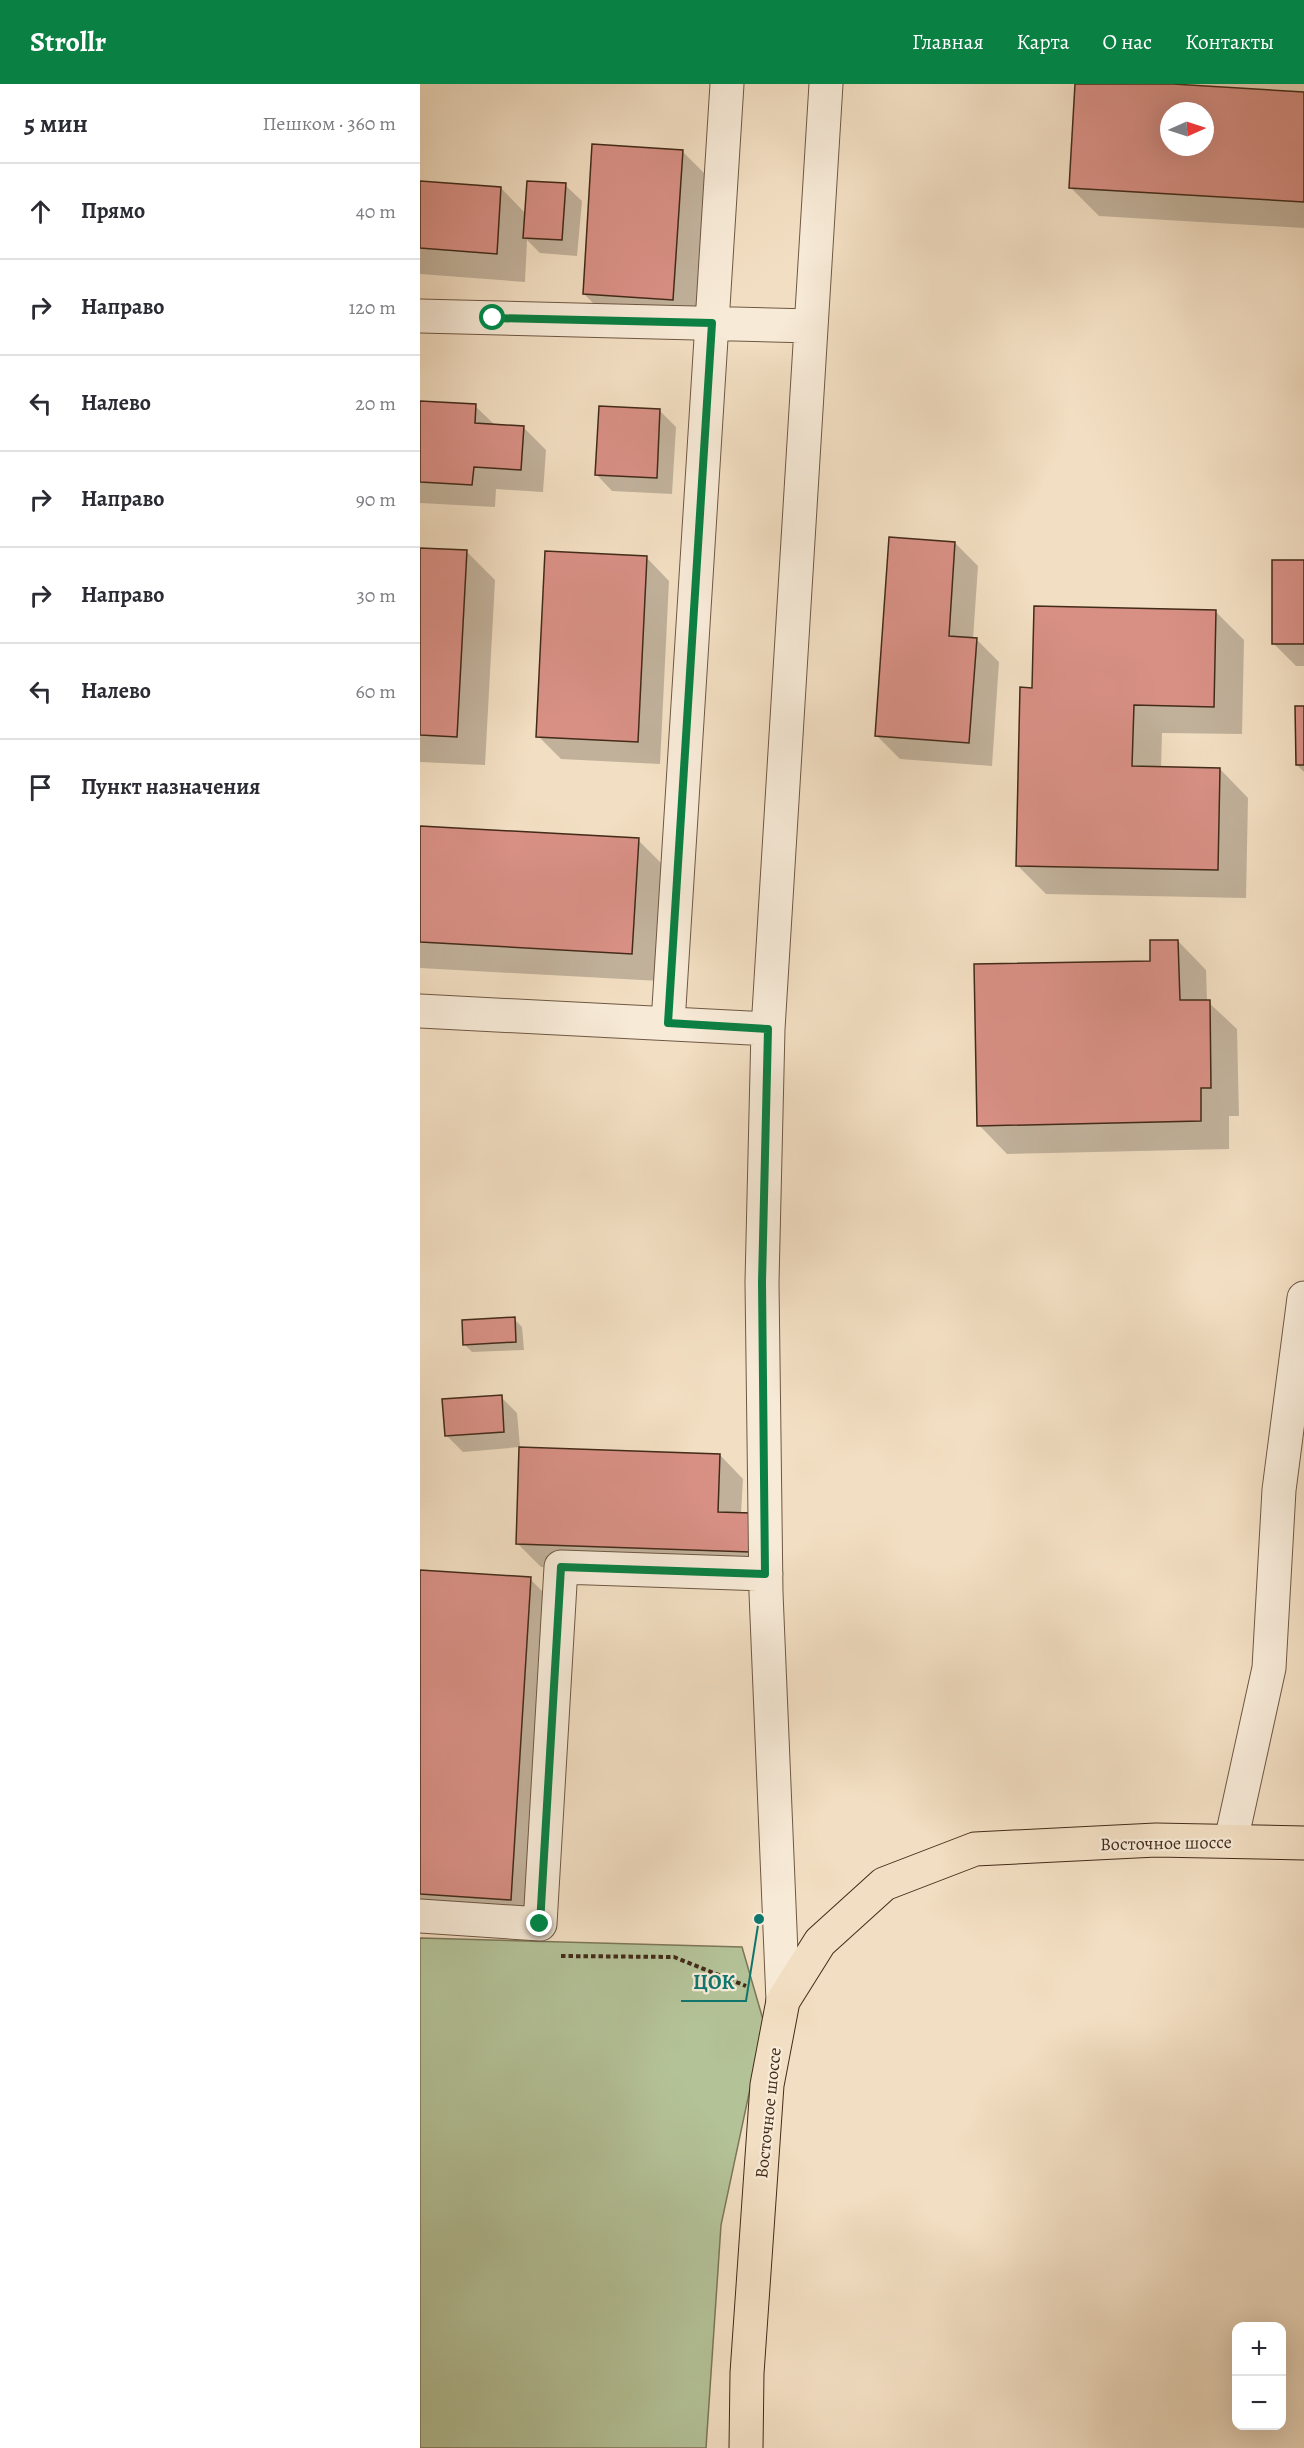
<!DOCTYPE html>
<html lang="ru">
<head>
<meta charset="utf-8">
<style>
  body { margin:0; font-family:Alegreya,serif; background:#f2f2f3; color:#2b2b33 }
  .controls { position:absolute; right:18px; bottom:18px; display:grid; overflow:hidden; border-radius:12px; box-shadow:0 6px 24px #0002 }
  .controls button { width:54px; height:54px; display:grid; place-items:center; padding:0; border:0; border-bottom:2px solid #e1e1e2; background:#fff; color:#2b2b33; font:30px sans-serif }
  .compass { position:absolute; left:740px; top:18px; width:54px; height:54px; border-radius:50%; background:#fff; box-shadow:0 6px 24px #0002; rotate:87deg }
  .stop { position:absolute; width:18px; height:18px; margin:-14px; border:4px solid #0b8043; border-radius:50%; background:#fff }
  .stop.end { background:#0b8043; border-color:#fff; box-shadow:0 2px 6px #0008 }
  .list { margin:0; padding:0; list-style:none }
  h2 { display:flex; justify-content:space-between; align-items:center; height:78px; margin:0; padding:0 24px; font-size:26px }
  h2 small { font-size:20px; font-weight:400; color:#7c7c81 }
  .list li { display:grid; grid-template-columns:39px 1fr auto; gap:18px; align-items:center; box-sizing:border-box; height:96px; padding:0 24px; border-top:2px solid #e1e1e2 }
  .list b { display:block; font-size:22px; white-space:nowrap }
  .list em { font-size:20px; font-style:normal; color:#7c7c81 }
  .icon { flex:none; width:33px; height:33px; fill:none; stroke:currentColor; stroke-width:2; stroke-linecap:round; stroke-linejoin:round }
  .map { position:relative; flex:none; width:884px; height:2364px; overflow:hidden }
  header { display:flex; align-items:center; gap:36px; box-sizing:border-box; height:84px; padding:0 30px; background:#0b8043; color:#fff }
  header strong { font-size:28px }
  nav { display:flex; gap:33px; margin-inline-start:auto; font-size:21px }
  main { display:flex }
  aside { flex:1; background:#fff }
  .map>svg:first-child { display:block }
  .green { fill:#b4c298; stroke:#7c7658; stroke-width:1.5 }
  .shadow { fill:#0003; fill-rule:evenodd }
  .building { fill:#d89085; stroke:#432b19; stroke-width:1.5; fill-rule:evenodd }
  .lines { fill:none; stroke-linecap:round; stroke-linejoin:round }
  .minor-casing { stroke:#6f5843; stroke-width:35 }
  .major-casing { stroke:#432b19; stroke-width:35 }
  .path { stroke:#432b19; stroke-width:4; stroke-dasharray:4.5 3; stroke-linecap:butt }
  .minor { stroke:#f7ead7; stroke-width:33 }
  .major { stroke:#f2dec2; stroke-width:33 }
  .route { stroke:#0b8043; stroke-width:8 }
  .labels { text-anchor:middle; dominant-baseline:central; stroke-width:4.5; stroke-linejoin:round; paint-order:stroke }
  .street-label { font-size:18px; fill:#432b19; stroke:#f7ead7 }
  .leader { fill:none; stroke:#0f766e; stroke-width:2 }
  .callout-dot { fill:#0f766e; stroke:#f7ead7; stroke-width:2 }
  .callout-label { font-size:20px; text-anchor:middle; font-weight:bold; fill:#0f766e; stroke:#f7ead7; stroke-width:4.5; stroke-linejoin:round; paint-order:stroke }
</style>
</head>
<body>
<header>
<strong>Strollr</strong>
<nav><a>Главная</a><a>Карта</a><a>О нас</a><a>Контакты</a></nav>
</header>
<main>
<aside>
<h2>5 мин<small>Пешком · 360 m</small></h2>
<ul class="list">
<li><svg class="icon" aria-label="ahead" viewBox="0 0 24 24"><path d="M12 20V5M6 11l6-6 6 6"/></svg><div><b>Прямо</b></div><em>40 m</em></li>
<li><svg class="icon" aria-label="right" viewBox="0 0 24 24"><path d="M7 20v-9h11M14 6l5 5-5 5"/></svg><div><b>Направо</b></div><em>120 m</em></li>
<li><svg class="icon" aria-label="left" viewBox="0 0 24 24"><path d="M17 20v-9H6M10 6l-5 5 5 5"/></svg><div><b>Налево</b></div><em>20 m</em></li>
<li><svg class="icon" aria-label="right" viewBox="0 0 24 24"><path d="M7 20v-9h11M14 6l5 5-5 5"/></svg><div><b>Направо</b></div><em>90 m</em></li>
<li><svg class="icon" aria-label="right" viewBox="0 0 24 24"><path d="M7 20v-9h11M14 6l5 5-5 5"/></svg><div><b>Направо</b></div><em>30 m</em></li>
<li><svg class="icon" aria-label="left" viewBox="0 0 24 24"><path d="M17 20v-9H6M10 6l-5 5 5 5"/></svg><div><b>Налево</b></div><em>60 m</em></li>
<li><svg class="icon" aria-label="arrive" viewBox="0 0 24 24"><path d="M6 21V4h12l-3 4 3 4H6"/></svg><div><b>Пункт назначения</b></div></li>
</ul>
</aside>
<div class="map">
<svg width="884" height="2364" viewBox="0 0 884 2364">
  <rect width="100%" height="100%" fill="#f2dec2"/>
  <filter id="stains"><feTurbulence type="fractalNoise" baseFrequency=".00333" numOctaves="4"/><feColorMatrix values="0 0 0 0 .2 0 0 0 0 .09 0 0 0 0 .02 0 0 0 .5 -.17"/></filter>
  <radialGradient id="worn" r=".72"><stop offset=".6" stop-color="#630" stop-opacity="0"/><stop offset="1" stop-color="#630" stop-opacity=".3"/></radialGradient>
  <path class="green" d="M 0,1854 L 322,1863 L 344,1939 L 301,2141 L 286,2364 L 0,2364 Z"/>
  <path class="shadow" d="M 657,0 L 732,0 L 884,9 L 884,144 L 679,132 L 651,104 ZM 749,27 L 785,27 L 785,63 L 749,63 Z
    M 262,67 L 285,90 L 276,239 L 187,233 L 164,210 Z
    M 0,98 L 81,104 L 106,130 L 145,101 L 162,117 L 157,172 L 120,169 L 107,156 L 105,198 L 0,190 Z
    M 0,318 L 55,322 L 75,341 L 103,343 L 126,366 L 123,408 L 76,405 L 75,423 L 0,419 Z
    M 240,327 L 256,343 L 252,410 L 192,407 L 176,390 Z
    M 535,459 L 558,482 L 553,555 L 556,555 L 579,578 L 572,682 L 480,675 L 457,652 Z
    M 0,465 L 46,467 L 75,496 L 65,681 L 0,678 Z
    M 226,473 L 249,497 L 240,680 L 141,675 L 118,652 Z
    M 884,478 L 884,582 L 876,582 L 853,559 Z
    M 795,527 L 824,556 L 822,650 L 742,649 L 741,684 L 800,685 L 828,714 L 826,814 L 626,810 L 598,782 L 614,605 Z
    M 884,624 L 884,688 L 877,681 Z
    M 0,744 L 218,756 L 246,784 L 240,897 L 0,884 Z
    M 758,857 L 786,886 L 787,917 L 817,945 L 819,1032 L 809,1032 L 809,1065 L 587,1070 L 559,1041 L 731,878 Z
    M 94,1235 L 102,1243 L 104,1266 L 52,1268 L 44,1260 Z
    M 81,1313 L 97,1329 L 100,1363 L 43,1368 L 26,1351 Z
    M 300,1371 L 323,1395 L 321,1430 L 352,1491 L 121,1483 L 98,1460 Z
    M 110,1495 L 138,1523 L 119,1844 L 0,1836 L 0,1496 Z"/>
  <path class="building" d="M 655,0 L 753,0 L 884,8 L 884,118 L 649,104 ZM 749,27 L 785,27 L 785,63 L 749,63 Z
    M 172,60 L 263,66 L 253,216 L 163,210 Z
    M 0,97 L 81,103 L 77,170 L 0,164 Z
    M 107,97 L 146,99 L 142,156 L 103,154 Z
    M 0,317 L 56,320 L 55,339 L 104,342 L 101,386 L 54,383 L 52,401 L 0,398 Z
    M 179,322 L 240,325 L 237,394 L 175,391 Z
    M 469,453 L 535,458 L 529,552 L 557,554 L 549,659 L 455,652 Z
    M 0,464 L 47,466 L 37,653 L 0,651 Z
    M 125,467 L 227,472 L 218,658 L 116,653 Z
    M 852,476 L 884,476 L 884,560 L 852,560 Z
    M 614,522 L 796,526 L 794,623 L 714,621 L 712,682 L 800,684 L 798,786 L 596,782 L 600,603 L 612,604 Z
    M 875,622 L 884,622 L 884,681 L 876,681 Z
    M 0,742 L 219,754 L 212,870 L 0,858 Z
    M 730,856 L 758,856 L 760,916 L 790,916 L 791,1004 L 781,1004 L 781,1037 L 557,1042 L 554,880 L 730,877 Z
    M 95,1233 L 96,1258 L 43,1261 L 42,1236 Z
    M 82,1311 L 84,1348 L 25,1352 L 22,1315 Z
    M 99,1363 L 300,1370 L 298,1428 L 331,1429 L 330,1468 L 96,1460 Z
    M 0,1486 L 111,1493 L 91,1816 L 0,1810 Z"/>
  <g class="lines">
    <defs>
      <path id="minor" d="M 0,232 L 391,242
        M 0,927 L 348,945
        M 248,939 L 307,0
        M 811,1757 L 849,1584 L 859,1406 L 884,1214
        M 0,1832 L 120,1840 L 141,1483 L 346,1490
        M 363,1917 L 346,1509 L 342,1198 L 348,945 L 406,0"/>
      <path id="major" d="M 326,2364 L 327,2289 L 347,2001 L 363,1917 L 400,1858 L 464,1800 L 555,1765 L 736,1756 L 884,1759"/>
    </defs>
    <use href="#minor" class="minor-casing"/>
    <use href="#major" class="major-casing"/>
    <path class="path" d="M 141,1872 L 254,1873 L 326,1902"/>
    <use href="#minor" class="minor"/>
    <use href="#major" class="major"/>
  </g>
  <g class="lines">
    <path class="route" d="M 73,234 L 292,239 L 248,939 L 348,945 L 342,1198 L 345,1490 L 141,1483 L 120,1840"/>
  </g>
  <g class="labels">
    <g class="street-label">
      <text transform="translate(746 1759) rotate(-1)">Восточное шоссе</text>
      <text transform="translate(348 2029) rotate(-84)">Восточное шоссе</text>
    </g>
  </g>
  <path class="leader" d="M339 1835L326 1917H261"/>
  <circle class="callout-dot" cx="339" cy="1835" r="6"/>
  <g class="callout-label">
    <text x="294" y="1905">ЦОК</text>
  </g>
  <rect width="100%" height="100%" filter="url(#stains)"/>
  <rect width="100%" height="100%" fill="url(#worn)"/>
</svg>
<div class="controls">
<button>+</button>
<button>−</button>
</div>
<svg class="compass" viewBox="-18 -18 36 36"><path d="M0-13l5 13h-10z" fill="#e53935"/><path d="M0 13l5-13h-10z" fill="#7c7c81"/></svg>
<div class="stop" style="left:73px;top:234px"></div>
<div class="stop end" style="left:120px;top:1840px"></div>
</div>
</main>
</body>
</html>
